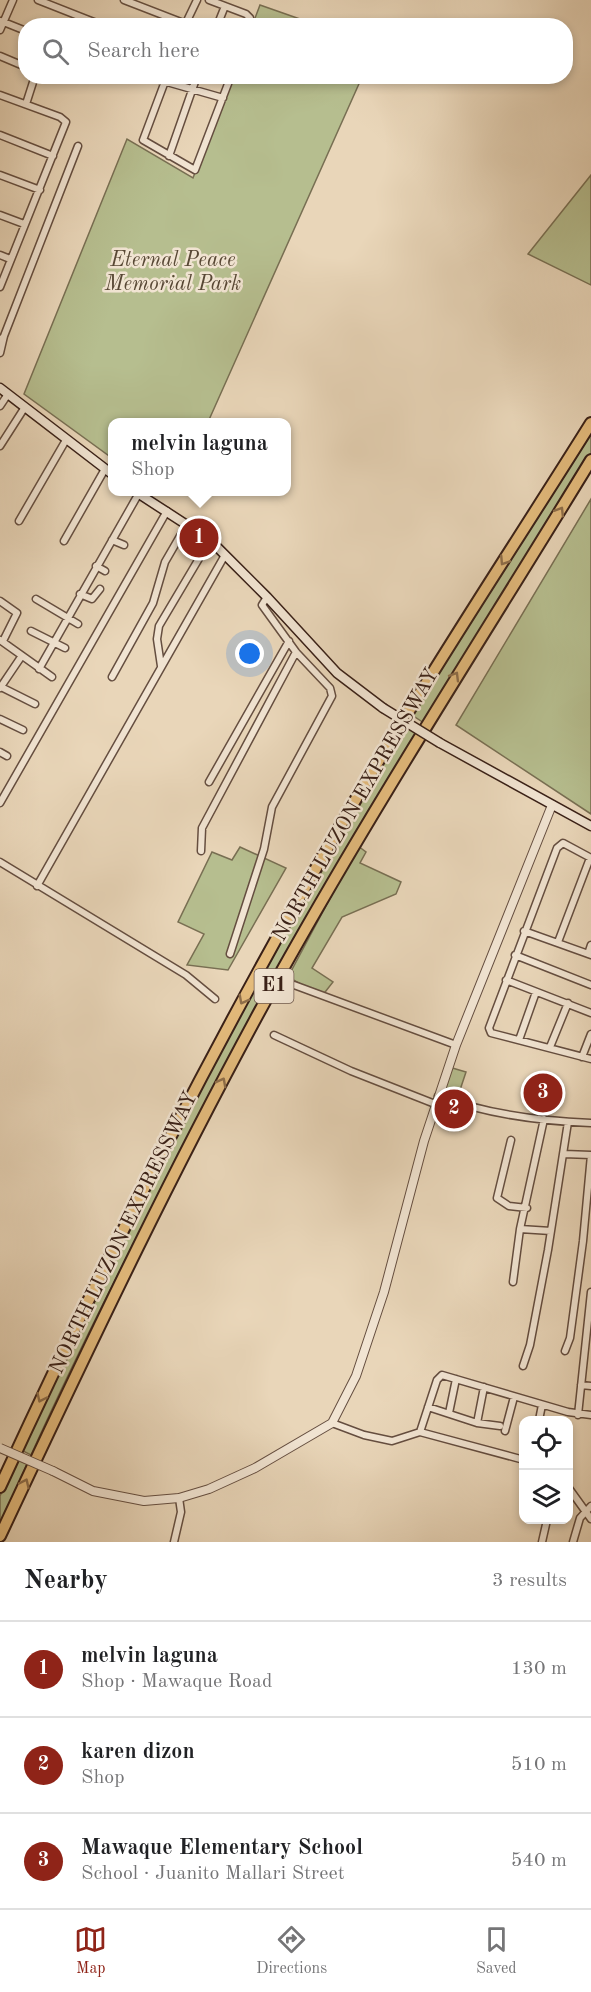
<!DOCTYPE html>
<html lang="en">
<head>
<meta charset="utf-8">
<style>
  body { margin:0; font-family:"Old Standard TT",serif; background:#f6f6f6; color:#202124 }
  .controls { position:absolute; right:18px; bottom:18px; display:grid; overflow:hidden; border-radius:12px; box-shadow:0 3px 9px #0003 }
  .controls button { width:54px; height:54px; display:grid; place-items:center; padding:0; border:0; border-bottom:2px solid #e0e0e0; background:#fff; color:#202124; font:30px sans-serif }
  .you { position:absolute; left:250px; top:654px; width:21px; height:21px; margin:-15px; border:4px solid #fff; border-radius:50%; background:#1a73e8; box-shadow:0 0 0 9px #1a73e833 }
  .badge { display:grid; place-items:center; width:39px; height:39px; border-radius:50%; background:#8f2418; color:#fff; font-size:20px; font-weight:700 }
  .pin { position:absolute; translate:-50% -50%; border:3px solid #fff; box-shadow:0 2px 6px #0006 }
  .popup { position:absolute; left:108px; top:418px; width:183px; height:78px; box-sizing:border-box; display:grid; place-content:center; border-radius:12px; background:#fff; filter:drop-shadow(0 2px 4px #0005); font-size:20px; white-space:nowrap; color:#757577 }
  .popup b { font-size:22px; color:#202124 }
  .popup::after { content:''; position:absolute; left:50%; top:100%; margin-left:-12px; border:12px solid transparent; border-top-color:#fff }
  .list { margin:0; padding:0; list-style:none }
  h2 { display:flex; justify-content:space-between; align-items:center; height:78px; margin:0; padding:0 24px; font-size:26px }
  h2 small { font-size:20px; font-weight:400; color:#757577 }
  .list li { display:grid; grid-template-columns:39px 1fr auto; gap:18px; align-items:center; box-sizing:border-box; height:96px; padding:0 24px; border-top:2px solid #e0e0e0 }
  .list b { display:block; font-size:22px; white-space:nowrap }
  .list p { margin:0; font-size:20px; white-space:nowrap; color:#757577 }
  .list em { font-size:20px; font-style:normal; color:#757577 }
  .icon { flex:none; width:33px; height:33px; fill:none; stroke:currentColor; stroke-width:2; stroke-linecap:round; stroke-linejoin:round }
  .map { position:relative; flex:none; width:591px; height:1542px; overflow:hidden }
  .search { position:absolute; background:#fff; box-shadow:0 3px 9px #0003; left:18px; right:18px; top:18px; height:66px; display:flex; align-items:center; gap:15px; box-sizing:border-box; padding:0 21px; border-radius:24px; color:#757577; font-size:22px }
  .sheet { height:366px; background:#fff }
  nav { display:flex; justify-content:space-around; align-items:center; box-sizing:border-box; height:84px; border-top:2px solid #e0e0e0; background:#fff; font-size:16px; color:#757577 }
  nav a { display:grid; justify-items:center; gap:3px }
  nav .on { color:#8f2418 }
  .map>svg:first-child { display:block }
  .green { fill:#b6be8f; stroke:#786f53; stroke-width:1.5 }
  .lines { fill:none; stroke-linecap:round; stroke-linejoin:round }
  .minor-casing { stroke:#654e40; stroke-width:9 }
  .tertiary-casing { stroke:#654e40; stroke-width:10 }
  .secondary-casing { stroke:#392017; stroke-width:11 }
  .motorway-casing { stroke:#392017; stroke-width:14 }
  .minor { stroke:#f1e4d2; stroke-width:6 }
  .tertiary { stroke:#f1e4d2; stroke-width:8 }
  .secondary { stroke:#f1e4d2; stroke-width:8 }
  .motorway { stroke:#e4bb7c; stroke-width:10 }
  .tertiary-bridge-casing { stroke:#654e40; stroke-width:10; stroke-linecap:butt }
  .secondary-bridge-casing { stroke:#392017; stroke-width:11; stroke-linecap:butt }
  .tertiary-bridge { stroke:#f1e4d2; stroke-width:8 }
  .secondary-bridge { stroke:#f1e4d2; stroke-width:8 }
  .oneway { stroke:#8e6e4a }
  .labels { text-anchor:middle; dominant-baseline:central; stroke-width:5; stroke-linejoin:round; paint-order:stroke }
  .shield { fill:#f1e4d2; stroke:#705b4f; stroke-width:1.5 }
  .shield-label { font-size:20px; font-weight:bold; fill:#392017 }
  .park-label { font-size:21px; font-style:italic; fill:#584835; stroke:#f1e4d2 }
  .street-label { font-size:21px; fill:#392017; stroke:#f1e4d2 }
</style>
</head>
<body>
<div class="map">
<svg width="591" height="1542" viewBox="0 0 591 1542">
  <rect width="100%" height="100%" fill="#e9d6b9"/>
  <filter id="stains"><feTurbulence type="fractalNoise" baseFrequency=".00333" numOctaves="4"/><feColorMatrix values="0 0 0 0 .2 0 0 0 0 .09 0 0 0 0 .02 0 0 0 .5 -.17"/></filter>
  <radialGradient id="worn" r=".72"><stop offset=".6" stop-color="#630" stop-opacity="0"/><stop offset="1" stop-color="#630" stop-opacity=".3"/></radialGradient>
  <path class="green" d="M 260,5 L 317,25 L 252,26 Z
    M 232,77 L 362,77 L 208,422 L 112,422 L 112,458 L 24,394 L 127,139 L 193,178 Z
    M 591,175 L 591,285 L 528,254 Z
    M 591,434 L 591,455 L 424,723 L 412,715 Z
    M 591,499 L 591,814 L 456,725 Z
    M 407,723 L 418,731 C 283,969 144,1205 31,1455 L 21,1450 L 221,1047 Z
    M 358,846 L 366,852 L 360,863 L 401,882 L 396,894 L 342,917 L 312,968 L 333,982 L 322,996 L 288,977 Z
    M 240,847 L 286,868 L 228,970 L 187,965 L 204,934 L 178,922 L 212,852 L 232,860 Z
    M 449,1067 L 466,1072 L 457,1099 L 441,1094 Z
    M 17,1459 L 27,1464 L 0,1525 L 0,1496 Z"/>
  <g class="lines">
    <defs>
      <path id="minor" d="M 38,0 L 104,26
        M 124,0 L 186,24
        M 209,0 L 246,14 L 250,18 L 251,26
        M 1,21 L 26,31
        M 185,25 L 197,0
        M 217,26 L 225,6
        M 0,30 L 13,0
        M 0,56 L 26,67
        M 146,76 L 223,98
        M 167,76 L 143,140 L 195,170 L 231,76
        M 0,95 L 60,117 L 66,122 L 0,287
        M 26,104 L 35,76
        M 0,135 L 53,156
        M 169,156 L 197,76
        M 0,175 L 40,190
        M 0,215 L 24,224
        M 0,255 L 10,259
        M 0,341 L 4,336 L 78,146
        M 0,353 L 4,336
        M 0,406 L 8,394
        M 0,446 L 25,407
        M 19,521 L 66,440
        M 112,540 L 124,545
        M 64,541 L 105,469
        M 96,566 L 105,571
        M 80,594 L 92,599 L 100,589
        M 36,599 L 78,624
        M 0,601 L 17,613 L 3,641
        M 31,631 L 65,648
        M 0,640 L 52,677
        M 161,666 L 157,639 L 159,626 L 210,540
        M 39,669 L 139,493
        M 112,677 L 153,603 L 165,562 L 187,524
        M 1,687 L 35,704
        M 0,688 L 21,657
        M 0,719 L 23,730
        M 0,752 L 7,756
        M 209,782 L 289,641
        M 0,803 L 167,511
        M 201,851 L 202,828 L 296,652
        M 591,858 L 563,843 L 557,848 L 489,1028 L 491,1033 L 591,1059
        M 0,862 L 186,975 L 215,999
        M 37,886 L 225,555
        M 524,931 L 591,955
        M 558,942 L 590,858
        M 230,954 L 264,849 L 272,807 L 332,696 L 330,688 L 296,652 L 262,605 L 267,597
        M 588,954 L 591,945
        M 515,955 L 591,985
        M 506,980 L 591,1013
        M 294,985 L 456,1045
        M 274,1035 L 351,1071 L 435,1104
        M 519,1040 L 536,992
        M 550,1047 L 568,1003
        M 582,1057 L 591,1034
        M 438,1096 C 486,1114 540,1121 591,1123
        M 511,1140 L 497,1198 L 509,1206 L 527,1208
        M 564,1154 L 591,1155 L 583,1241 L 570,1338 L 565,1351
        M 520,1229 L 551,1231
        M 513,1282 L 520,1229 L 544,1119
        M 523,1366 L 530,1345 L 548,1250 L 568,1122
        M 581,1385 L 591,1386
        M 428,1407 L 477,1423 L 500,1426
        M 449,1413 L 456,1379
        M 578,1415 L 591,1292
        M 539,1420 L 542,1405
        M 332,1423 L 364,1435 L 392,1441 L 420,1432 L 524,1460
        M 477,1423 L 484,1387
        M 505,1431 L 514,1397
        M 420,1432 L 437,1380 L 442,1375 L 568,1412 L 591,1415
        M 568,1487 L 591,1519
        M 174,1542 L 181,1512 L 179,1498
        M 542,1542 L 547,1520
        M 573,1542 L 580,1518 L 591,1506"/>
      <path id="tertiary" d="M 53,1471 L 93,1491 L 144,1501 L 179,1498 L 209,1489 L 255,1468 L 332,1423 L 356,1376 L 384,1292 L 424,1141 L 456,1045 L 552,805"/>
      <path id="secondary" d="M 0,388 L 112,474
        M 136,492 L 210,540 L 267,597 L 337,673 L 383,708
        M 440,743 L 591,826"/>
      <path id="motorway" d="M 0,1487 C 109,1250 228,1017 360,792 C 434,666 514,546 591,423
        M 0,1536 C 90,1344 181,1152 284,967 C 381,794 488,629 591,460"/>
    </defs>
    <use href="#minor" class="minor-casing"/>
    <use href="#tertiary" class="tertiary-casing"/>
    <use href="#secondary" class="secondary-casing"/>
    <use href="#motorway" class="motorway-casing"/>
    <use href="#minor" class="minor"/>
    <use href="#tertiary" class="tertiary"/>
    <use href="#secondary" class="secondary"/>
    <use href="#motorway" class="motorway"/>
    <defs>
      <path id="tertiary-bridge" d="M 0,1448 L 53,1471"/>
      <path id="secondary-bridge" d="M 383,708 L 440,743"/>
    </defs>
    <use href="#tertiary-bridge" class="tertiary-bridge-casing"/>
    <use href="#secondary-bridge" class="secondary-bridge-casing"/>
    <use href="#tertiary-bridge" class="tertiary-bridge"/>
    <use href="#secondary-bridge" class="secondary-bridge"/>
  </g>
  <defs><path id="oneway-chevron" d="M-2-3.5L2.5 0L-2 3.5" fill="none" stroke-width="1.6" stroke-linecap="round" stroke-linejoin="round" transform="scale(1.5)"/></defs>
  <g class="oneway">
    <use href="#oneway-chevron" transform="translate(560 511) rotate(-58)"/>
    <use href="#oneway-chevron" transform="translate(504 561) rotate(123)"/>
    <use href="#oneway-chevron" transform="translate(455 676) rotate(-59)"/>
    <use href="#oneway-chevron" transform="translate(243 1000) rotate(118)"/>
    <use href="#oneway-chevron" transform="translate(222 1082) rotate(-62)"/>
    <use href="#oneway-chevron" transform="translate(41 1398) rotate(115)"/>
    <use href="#oneway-chevron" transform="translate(25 1483) rotate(-65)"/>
  </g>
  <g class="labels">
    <rect class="shield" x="254.5" y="969" width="39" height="34" rx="4.5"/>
    <g class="shield-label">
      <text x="274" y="986">E1</text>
    </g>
    <g class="park-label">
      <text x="173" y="260">Eternal Peace<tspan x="173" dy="24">Memorial Park</tspan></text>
    </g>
    <g class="street-label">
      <text transform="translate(356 805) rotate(-60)">NORTH LUZON EXPRESSWAY</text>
      <text transform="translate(124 1233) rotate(-64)">NORTH LUZON EXPRESSWAY</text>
    </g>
  </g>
  <rect width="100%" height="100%" filter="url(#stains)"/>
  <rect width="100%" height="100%" fill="url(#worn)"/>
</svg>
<div class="controls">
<button><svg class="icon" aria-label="locate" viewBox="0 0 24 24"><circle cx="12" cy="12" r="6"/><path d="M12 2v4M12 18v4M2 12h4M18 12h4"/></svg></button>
<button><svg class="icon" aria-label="layers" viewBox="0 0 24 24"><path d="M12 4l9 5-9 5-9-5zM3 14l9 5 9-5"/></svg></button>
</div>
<div class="you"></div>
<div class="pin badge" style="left:199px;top:538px">1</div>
<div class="popup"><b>melvin laguna</b>Shop</div>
<div class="pin badge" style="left:454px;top:1109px">2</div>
<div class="pin badge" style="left:543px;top:1093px">3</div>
<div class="search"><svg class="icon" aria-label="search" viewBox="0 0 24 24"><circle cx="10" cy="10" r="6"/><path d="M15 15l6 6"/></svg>Search here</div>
</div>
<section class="sheet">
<h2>Nearby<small>3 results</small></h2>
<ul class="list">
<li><span class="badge">1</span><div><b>melvin laguna</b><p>Shop · Mawaque Road</p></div><em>130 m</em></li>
<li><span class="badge">2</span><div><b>karen dizon</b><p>Shop</p></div><em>510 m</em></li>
<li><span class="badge">3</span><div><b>Mawaque Elementary School</b><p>School · Juanito Mallari Street</p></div><em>540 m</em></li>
</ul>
</section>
<nav>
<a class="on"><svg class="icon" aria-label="map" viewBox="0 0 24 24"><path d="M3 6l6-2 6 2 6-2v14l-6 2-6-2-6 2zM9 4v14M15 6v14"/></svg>Map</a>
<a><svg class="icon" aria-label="directions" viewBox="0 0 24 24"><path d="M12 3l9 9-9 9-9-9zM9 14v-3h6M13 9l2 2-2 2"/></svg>Directions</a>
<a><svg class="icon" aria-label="saved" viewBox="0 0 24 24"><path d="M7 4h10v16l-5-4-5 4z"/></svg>Saved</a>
</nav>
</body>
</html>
